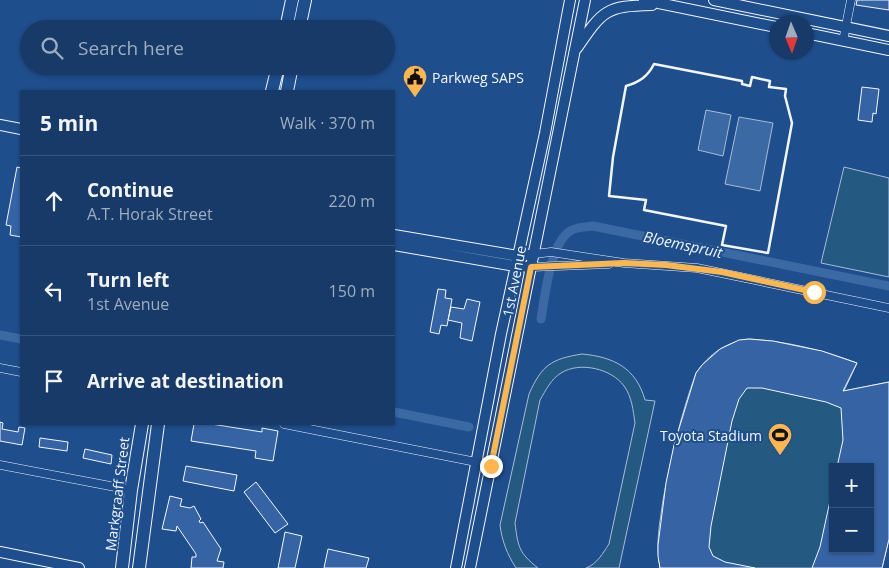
<!DOCTYPE html>
<html lang="en">
<head>
<meta charset="utf-8">
<style>
  body { margin:0; font-family:"Open Sans",sans-serif; background:#244571; color:#f1f3f6 }
  .controls { position:absolute; right:15px; bottom:15px; display:grid; overflow:hidden; border-radius:0px; box-shadow:0 1px 4px #0004 }
  .controls button { width:45px; height:45px; display:grid; place-items:center; padding:0; border:0; border-bottom:1px solid #36547d; background:#173a69; color:#f1f3f6; font:25px sans-serif }
  .compass { position:absolute; left:769px; top:15px; width:45px; height:45px; border-radius:50%; background:#173a69; box-shadow:0 1px 4px #0004; rotate:178deg }
  .stop { position:absolute; width:15px; height:15px; margin:-11px; border:4px solid #ffb74d; border-radius:50%; background:#fff }
  .stop.end { background:#ffb74d; border-color:#fff; box-shadow:0 1px 5px #0008 }
  .list { margin:0; padding:0; list-style:none }
  h2 { display:flex; justify-content:space-between; align-items:center; height:65px; margin:0; padding:0 20px; font-size:21px }
  h2 small { font-size:16px; font-weight:400; color:#9eadc0 }
  .list li { display:grid; grid-template-columns:32px 1fr auto; gap:15px; align-items:center; box-sizing:border-box; height:90px; padding:0 20px; border-top:1px solid #36547d }
  .list b { display:block; font-size:19px; white-space:nowrap }
  .list p { margin:0; font-size:16px; white-space:nowrap; color:#9eadc0 }
  .list em { font-size:16px; font-style:normal; color:#9eadc0 }
  .icon { flex:none; width:28px; height:28px; fill:none; stroke:currentColor; stroke-width:2; stroke-linecap:round; stroke-linejoin:round }
  .map { position:relative; flex:none; width:889px; height:568px; overflow:hidden }
  .search { position:absolute; background:#173a69; box-shadow:0 1px 4px #0004; left:20px; top:20px; width:375px; height:55px; display:flex; align-items:center; gap:12px; box-sizing:border-box; padding:0 18px; border-radius:28px; color:#9eadc0; font-size:19px }
  .panel { position:absolute; background:#173a69; box-shadow:0 1px 4px #0004; left:20px; top:90px; width:375px; height:335px; border-radius:0px }
  .map>svg:first-child { display:block }
  .green { fill:#245a82; stroke:#a8bbd7; fill-rule:evenodd }
  .water { fill:#3b69a3; stroke:#a8bbd7 }
  .lines { fill:none; stroke-linecap:round; stroke-linejoin:round }
  .canal { stroke:#3b69a3; stroke-width:9 }
  .building { fill:#3563a3; stroke:#f2f6ff }
  .minor-casing { stroke:#f2f6ff; stroke-width:9 }
  .tertiary-casing { stroke:#f2f6ff; stroke-width:12 }
  .primary-casing { stroke:#f2f6ff; stroke-width:14 }
  .minor { stroke:#1f4e8c; stroke-width:8 }
  .tertiary { stroke:#1f4e8c; stroke-width:10 }
  .primary { stroke:#1f4e8c; stroke-width:12 }
  .wall { stroke:#f2f6ff; stroke-width:2.5 }
  .route { stroke:#ffb74d; stroke-width:6 }
  .labels { text-anchor:middle; dominant-baseline:central; stroke-width:4; stroke-linejoin:round; paint-order:stroke }
  .poi-label { font-size:14px; fill:#f2f6ff; stroke:#1f4e8c; text-anchor:start }
  .street-label { font-size:14px; fill:#f2f6ff; stroke:#1f4e8c }
  .water-label { font-size:15px; font-style:italic; fill:#f2f6ff; stroke:#1f4e8c }
</style>
</head>
<body>
<div class="map">
<svg width="889" height="568" viewBox="0 0 889 568">
  <rect width="100%" height="100%" fill="#1f4e8c"/>
  <path class="green" d="M 844,167 L 889,178 L 889,277 L 821,263 Z
    M 749,339 C 785,341 823,350 857,363 L 844,391 L 889,382 L 889,539 L 882,568 L 660,568 C 655,545 660,522 663,500 C 671,457 681,414 696,373 C 709,354 726,342 749,339 ZM 833,467 L 870,467 L 870,549 L 833,549 Z
    M 582,354 C 614,357 636,368 645,400 L 655,401 L 619,568 L 586,568 C 597,564 603,553 609,544 L 635,423 C 633,410 632,397 624,386 C 612,369 580,361 561,373 C 551,379 546,390 540,400 L 515,523 C 518,547 519,553 538,568 L 516,568 C 507,554 502,541 500,525 L 529,394 C 542,365 551,359 582,354 Z"/>
  <path class="water" d="M 706,110 L 731,115 L 723,156 L 698,150 Z
    M 739,117 L 773,123 L 760,191 L 725,184 Z"/>
  <g class="lines">
    <path class="canal" d="M 541,319 C 545,296 550,244 570,231 C 576,227 587,227 593,226 L 889,286
      M 0,335 L 21,339
      M 394,412 L 469,427"/>
  </g>
  <path class="building" d="M 857,0 L 889,0 L 889,10 L 856,5 Z
    M 862,87 L 879,89 L 876,114 L 873,113 L 872,122 L 858,120 Z
    M 17,167 L 21,168 L 21,237 L 10,235 L 11,226 L 6,225 Z
    M 438,289 L 446,290 L 445,298 L 452,299 L 447,326 L 441,325 L 439,334 L 430,332 Z
    M 467,299 L 480,302 L 472,341 L 460,338 L 462,323 L 448,320 L 451,307 L 464,309 Z
    M 749,339 L 773,341 L 822,351 L 857,363 L 843,391 L 889,382 L 889,539 L 882,568 L 812,568 L 820,547 L 833,487 L 833,549 L 870,549 L 870,467 L 837,467 L 843,440 L 841,408 L 826,402 L 762,388 L 747,388 L 739,399 L 732,421 L 711,526 L 709,547 L 713,556 L 725,562 L 755,568 L 660,568 L 658,556 L 658,545 L 666,483 L 674,445 L 696,373 L 702,365 L 720,349 L 739,340 Z
    M 0,422 L 3,423 L 2,429 L 18,432 L 19,427 L 25,428 L 22,445 L 0,441 Z
    M 194,424 L 211,424 L 262,432 L 262,428 L 278,431 L 273,461 L 255,458 L 256,451 L 191,441 Z
    M 40,438 L 68,442 L 67,451 L 39,447 Z
    M 85,449 L 112,455 L 111,464 L 83,458 Z
    M 186,466 L 237,475 L 234,491 L 183,481 Z
    M 256,482 L 288,524 L 275,533 L 244,492 Z
    M 170,496 L 182,499 L 180,506 L 190,508 L 194,506 L 201,519 L 199,521 L 200,523 L 203,522 L 221,549 L 217,561 L 224,562 L 223,568 L 191,568 L 192,557 L 196,557 L 196,554 L 177,526 L 176,531 L 162,529 Z
    M 285,532 L 302,536 L 295,568 L 278,568 Z
    M 328,549 L 369,558 L 366,568 L 324,568 Z"/>
  <g class="lines">
    <defs>
      <path id="minor" d="M 843,41 L 851,0
        M 534,254 L 551,252 L 624,263 L 697,268 L 889,308
        M 531,267 L 609,264
        M 0,368 L 21,372
        M 284,424 L 476,462 L 491,466
        M 0,465 L 131,490"/>
      <path id="tertiary" d="M 644,0 L 776,27
        M 714,0 L 889,36
        M 806,33 L 889,50
        M 577,48 C 603,10 606,6 652,5
        M 0,125 L 21,129
        M 394,235 L 518,256 L 534,254
        M 394,245 L 515,266 L 531,267
        M 0,552 L 79,568
        M 456,568 L 501,334 L 545,133 L 570,0
        M 470,568 L 585,0"/>
      <path id="primary" d="M 286,29 L 292,0
        M 299,29 L 305,0
        M 272,91 L 278,66
        M 287,91 L 292,66
        M 122,568 L 131,490 L 142,424
        M 139,568 L 158,424"/>
    </defs>
    <use href="#minor" class="minor-casing"/>
    <use href="#tertiary" class="tertiary-casing"/>
    <use href="#primary" class="primary-casing"/>
    <use href="#minor" class="minor"/>
    <use href="#tertiary" class="tertiary"/>
    <use href="#primary" class="primary"/>
    <path class="wall" d="M 654,64 L 742,81 L 742,84 L 750,86 L 752,77 L 770,81 L 769,87 L 786,89 L 785,96 L 792,123 L 768,253 L 722,245 L 726,226 L 644,210 L 646,200 L 609,196 L 613,157 L 626,86 C 640,82 648,76 654,64 Z"/>
  </g>
  <g class="lines">
    <path class="route" d="M 491,466 L 531,267 L 624,263 L 666,265 L 722,272 L 814,292"/>
  </g>
  <defs>
    <symbol id="civic-pin" viewBox="-11 -11 22 30"><path d="M0 17L-7.5 6A9.5 9.5 0 1 1 7.5 6Z" fill="#ffb74d" stroke="#1f4e8c"/><path d="M-.6-6.5H3V-4.5H.6V-3L4-1V1h2V6H-6V1h2V-1L-.6-3ZM-1.2 2.5V6h2.4V2.5Z" fill="#111"/></symbol>
    <symbol id="stadium-pin" viewBox="-11 -11 22 30"><path d="M0 17L-7.5 6A9.5 9.5 0 1 1 7.5 6Z" fill="#ffb74d" stroke="#1f4e8c"/><path d="M0-5a6.5 5 0 1 0 0 10a6.5 5 0 1 0 0-10ZM-3.5-1.8h7v3.6h-7Z" fill="#111"/></symbol>
  </defs>
  <g fill-rule="evenodd">
    <use href="#civic-pin" x="401" y="63" width="28" height="38"/>
    <use href="#stadium-pin" x="766" y="421" width="28" height="38"/>
  </g>
  <g class="labels">
    <g class="poi-label">
      <text x="432" y="77">Parkweg SAPS</text>
      <text x="762" y="435" text-anchor="end">Toyota Stadium</text>
    </g>
    <g class="street-label">
      <text transform="translate(514 281) rotate(-79)">1st Avenue</text>
      <text transform="translate(117 494) rotate(-83)">Markgraaff Street</text>
    </g>
    <g class="water-label">
      <text transform="translate(683 244) rotate(12)">Bloemspruit</text>
    </g>
  </g>
</svg>
<div class="controls">
<button>+</button>
<button>−</button>
</div>
<svg class="compass" viewBox="-18 -18 36 36"><path d="M0-13l5 13h-10z" fill="#e53935"/><path d="M0 13l5-13h-10z" fill="#9eadc0"/></svg>
<div class="stop" style="left:814px;top:292px"></div>
<div class="stop end" style="left:491px;top:466px"></div>
<div class="search"><svg class="icon" aria-label="search" viewBox="0 0 24 24"><circle cx="10" cy="10" r="6"/><path d="M15 15l6 6"/></svg>Search here</div>
<section class="panel">
<h2>5 min<small>Walk · 370 m</small></h2>
<ul class="list">
<li><svg class="icon" aria-label="ahead" viewBox="0 0 24 24"><path d="M12 20V5M6 11l6-6 6 6"/></svg><div><b>Continue</b><p>A.T. Horak Street</p></div><em>220 m</em></li>
<li><svg class="icon" aria-label="left" viewBox="0 0 24 24"><path d="M17 20v-9H6M10 6l-5 5 5 5"/></svg><div><b>Turn left</b><p>1st Avenue</p></div><em>150 m</em></li>
<li><svg class="icon" aria-label="arrive" viewBox="0 0 24 24"><path d="M6 21V4h12l-3 4 3 4H6"/></svg><div><b>Arrive at destination</b></div></li>
</ul>
</section>
</div>
</body>
</html>
